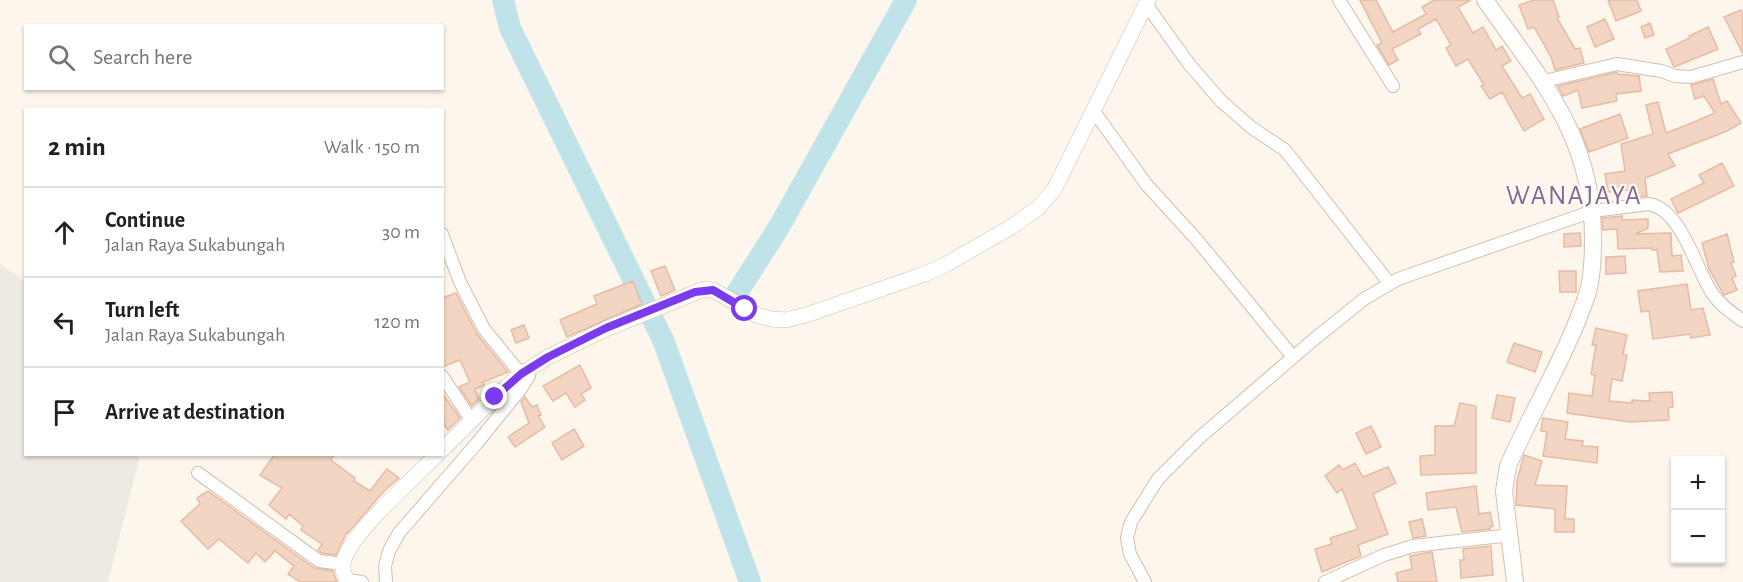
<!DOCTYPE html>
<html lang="en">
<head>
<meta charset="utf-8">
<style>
  body { margin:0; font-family:"Alegreya Sans",sans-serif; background:#f2f2f2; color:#202124 }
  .controls { position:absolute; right:18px; bottom:18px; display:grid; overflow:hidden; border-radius:0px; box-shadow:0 2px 4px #0004 }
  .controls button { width:54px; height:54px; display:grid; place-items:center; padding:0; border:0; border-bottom:2px solid #e0e0e0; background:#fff; color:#202124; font:30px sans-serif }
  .stop { position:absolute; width:18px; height:18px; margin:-14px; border:4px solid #7c3aed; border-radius:50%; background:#fff }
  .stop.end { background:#7c3aed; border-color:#fff; box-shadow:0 2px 6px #0008 }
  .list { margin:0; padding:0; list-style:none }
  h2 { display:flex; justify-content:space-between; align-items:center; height:78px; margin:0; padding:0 24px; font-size:26px }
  h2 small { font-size:20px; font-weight:400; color:#757577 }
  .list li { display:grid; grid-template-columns:39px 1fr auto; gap:18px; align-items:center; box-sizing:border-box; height:90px; padding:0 24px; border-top:2px solid #e0e0e0 }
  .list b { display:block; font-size:22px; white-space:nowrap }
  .list p { margin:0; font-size:20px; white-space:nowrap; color:#757577 }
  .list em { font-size:20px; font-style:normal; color:#757577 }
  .icon { flex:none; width:33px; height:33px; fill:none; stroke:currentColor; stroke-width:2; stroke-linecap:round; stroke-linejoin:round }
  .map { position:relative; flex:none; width:1743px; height:582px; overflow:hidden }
  .search { position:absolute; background:#fff; box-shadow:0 2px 4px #0004; left:24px; top:24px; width:420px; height:66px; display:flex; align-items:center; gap:15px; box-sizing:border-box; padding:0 21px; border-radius:0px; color:#757577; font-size:22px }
  .panel { position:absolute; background:#fff; box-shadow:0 2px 4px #0004; left:24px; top:108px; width:420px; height:348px; border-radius:0px }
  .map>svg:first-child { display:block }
  .industrial { fill:#efe9e4 }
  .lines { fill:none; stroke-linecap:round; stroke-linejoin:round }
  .river { stroke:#bfe3e8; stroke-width:22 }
  .building { fill:#f3d5c3; stroke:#e6bba3; stroke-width:1.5 }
  .minor-casing { stroke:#d1beb0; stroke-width:14 }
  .tertiary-casing { stroke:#d1beb0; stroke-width:16 }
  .secondary-casing { stroke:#d6c0b0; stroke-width:18 }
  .minor { stroke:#fff; stroke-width:12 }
  .tertiary { stroke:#fff; stroke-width:15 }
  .secondary { stroke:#fff; stroke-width:16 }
  .route { stroke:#7c3aed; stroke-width:8 }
  .labels { text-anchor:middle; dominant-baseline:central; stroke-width:4.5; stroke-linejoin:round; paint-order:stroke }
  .quarter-label { font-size:27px; letter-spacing:1.5px; fill:#846695; stroke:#fffaf3 }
</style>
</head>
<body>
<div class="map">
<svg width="1743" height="582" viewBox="0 0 1743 582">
  <rect width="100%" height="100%" fill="#fdf6ec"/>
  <path class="industrial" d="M 0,264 L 25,281 L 26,454 L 137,455 L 139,460 L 108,582 L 0,582 Z"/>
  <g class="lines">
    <path class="river" d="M 503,0 L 510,28 L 664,342 L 750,582
      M 737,293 L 779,227 L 906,0"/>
  </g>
  <path class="building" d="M 1360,0 L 1376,0 L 1393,32 L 1426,14 L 1422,7 L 1434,0 L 1471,0 L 1458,7 L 1473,33 L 1483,27 L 1496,50 L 1502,46 L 1511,61 L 1502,66 L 1522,98 L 1530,94 L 1544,119 L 1524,131 L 1502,92 L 1490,99 L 1481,86 L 1484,85 L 1468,59 L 1456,66 L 1446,48 L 1451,45 L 1436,19 L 1418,29 L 1421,34 L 1392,49 L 1398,60 L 1389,65 L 1377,45 L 1382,43 Z
    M 1534,0 L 1553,0 L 1559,17 L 1557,18 L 1575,49 L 1580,48 L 1584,63 L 1555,70 L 1551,57 L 1534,27 L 1528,29 L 1519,5 Z
    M 1608,0 L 1637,0 L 1641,11 L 1616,21 Z
    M 1741,10 L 1743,15 L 1743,54 L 1724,17 Z
    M 1605,19 L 1614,39 L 1595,47 L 1587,27 Z
    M 1650,23 L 1654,35 L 1645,38 L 1641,27 Z
    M 1708,27 L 1718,49 L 1674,67 L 1666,49 L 1690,38 L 1689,36 Z
    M 1617,72 L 1618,74 L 1639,76 L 1641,91 L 1616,94 L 1617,101 L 1582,108 L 1578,90 L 1563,96 L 1558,86 Z
    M 1713,79 L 1721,104 L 1727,101 L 1741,123 L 1727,131 L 1668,154 L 1675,166 L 1645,178 L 1647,196 L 1629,198 L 1628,190 L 1608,192 L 1605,174 L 1625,171 L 1621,144 L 1653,134 L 1646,105 L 1658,102 L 1666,133 L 1687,125 L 1715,113 L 1704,96 L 1695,99 L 1691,85 Z
    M 1620,114 L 1628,138 L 1589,152 L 1580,129 Z
    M 1722,163 L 1734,186 L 1678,213 L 1671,199 L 1704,183 L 1699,175 Z
    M 1622,216 L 1622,220 L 1648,219 L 1648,228 L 1636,234 L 1671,233 L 1672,256 L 1681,255 L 1683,271 L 1660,272 L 1657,250 L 1652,250 L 1652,248 L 1618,249 L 1617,229 L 1603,230 L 1602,218 Z
    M 1580,233 L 1581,246 L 1564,247 L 1564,234 Z
    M 1727,234 L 1734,262 L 1731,263 L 1736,276 L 1732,278 L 1737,290 L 1724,295 L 1709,269 L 1702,243 Z
    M 1625,256 L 1626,273 L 1606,274 L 1606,257 Z
    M 665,266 L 675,290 L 661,296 L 651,271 Z
    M 1559,271 L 1576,271 L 1576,292 L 1560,292 Z
    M 633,281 L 642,304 L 567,337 L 560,320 L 597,304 L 594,296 Z
    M 1687,284 L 1691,310 L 1703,308 L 1710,335 L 1691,338 L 1690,334 L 1653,339 L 1649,311 L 1641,312 L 1638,291 Z
    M 456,293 L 477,334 L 508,372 L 483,382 L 484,385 L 475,389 L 479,399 L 472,406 L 459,387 L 470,382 L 460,360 L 442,367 L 442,298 Z
    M 524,325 L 529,338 L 516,343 L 511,330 Z
    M 1596,328 L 1627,335 L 1623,354 L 1627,355 L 1622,381 L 1612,379 L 1609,401 L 1632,403 L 1632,400 L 1650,401 L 1649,393 L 1672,392 L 1673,407 L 1668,408 L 1669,420 L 1630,422 L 1567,413 L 1569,393 L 1592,396 L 1595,375 L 1591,374 L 1596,345 L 1592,345 Z
    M 1514,343 L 1542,352 L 1535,372 L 1507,362 Z
    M 580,365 L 591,388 L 581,394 L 585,400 L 575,407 L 566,393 L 553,401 L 543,386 Z
    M 442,393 L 460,418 L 448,430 L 442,421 Z
    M 1497,395 L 1515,398 L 1510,422 L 1492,418 Z
    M 525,397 L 532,407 L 537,405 L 541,415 L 538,416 L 545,427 L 515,447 L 508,437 L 529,423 L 521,402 Z
    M 1460,403 L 1476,406 L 1476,473 L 1421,475 L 1420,456 L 1435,455 L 1435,426 L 1454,426 Z
    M 1543,418 L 1568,422 L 1565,439 L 1583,441 L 1582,446 L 1598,447 L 1597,463 L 1543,456 L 1547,432 L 1541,431 Z
    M 1371,426 L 1381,447 L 1366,454 L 1356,433 Z
    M 574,429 L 584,446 L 562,460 L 552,443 Z
    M 275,454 L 334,454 L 331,460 L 355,478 L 354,481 L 370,491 L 387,469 L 399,478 L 384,491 L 348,533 L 347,532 L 336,555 L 322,553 L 318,550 L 322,544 L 301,530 L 303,526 L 289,514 L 286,519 L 269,505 L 282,488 L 260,475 Z
    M 1524,455 L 1542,461 L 1535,485 L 1567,486 L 1565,519 L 1574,519 L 1574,532 L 1555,532 L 1555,509 L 1516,505 L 1517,480 Z
    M 1355,463 L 1363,477 L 1388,467 L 1396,483 L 1373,494 L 1388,534 L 1358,545 L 1361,556 L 1322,572 L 1315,549 L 1332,544 L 1330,538 L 1358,529 L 1342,489 L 1337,493 L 1325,476 L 1339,465 L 1343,470 Z
    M 1476,486 L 1479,514 L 1490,512 L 1493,526 L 1490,527 L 1490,529 L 1462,532 L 1456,507 L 1428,510 L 1426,493 Z
    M 208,491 L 314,568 L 333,571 L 337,582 L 300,582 L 288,574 L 294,566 L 275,551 L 265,562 L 256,553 L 248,563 L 219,539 L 208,549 L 181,521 L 200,504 L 197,498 Z
    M 1422,519 L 1426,536 L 1413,538 L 1409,522 Z
    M 1491,546 L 1493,575 L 1461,578 L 1460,560 L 1464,560 L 1463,549 Z
    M 1430,552 L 1432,552 L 1437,582 L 1398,582 L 1396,573 L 1412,569 L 1410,556 Z"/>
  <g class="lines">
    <defs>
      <path id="minor" d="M 1339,0 L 1393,86
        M 1146,4 L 1189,64 L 1221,101 L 1252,128 L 1285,150 L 1390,284
        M 1544,81 L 1617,64 L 1661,71 L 1675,76 L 1691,77 L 1743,62
        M 1093,110 L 1146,184 L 1197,240 L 1293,357
        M 442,234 L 460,282 L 484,329 L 521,374
        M 442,376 L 472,421
        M 198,473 L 319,561 L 343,564
        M 347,580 L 362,582
        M 386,582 L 385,566 L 389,551 L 399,533 L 477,443 L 520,390 L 529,376 L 526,370
        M 1145,582 L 1130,554 L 1127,538 L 1131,522 L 1158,479 L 1199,438 L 1312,341 L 1364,299 L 1398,279 L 1593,211 L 1649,204 C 1681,209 1696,269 1712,293 C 1720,305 1732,313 1743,321
        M 1325,582 L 1384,555 L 1413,546 L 1511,535"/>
      <path id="tertiary" d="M 442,450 L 495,397 L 521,374 L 548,357 L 606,329 L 704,289 L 713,290 L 756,315 L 771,319 L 786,320 L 809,314 L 922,275 L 945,265 L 1011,227 L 1038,208 L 1054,190 L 1148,0
        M 348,582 C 345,577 342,571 343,564 C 347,536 416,476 438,454"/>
      <path id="secondary" d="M 1485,0 C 1541,80 1594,137 1593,241 C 1593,258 1592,279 1587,295 C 1567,354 1533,409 1508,466 L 1504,491 L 1515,582"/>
    </defs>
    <use href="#minor" class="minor-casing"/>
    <use href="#tertiary" class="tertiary-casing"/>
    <use href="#secondary" class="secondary-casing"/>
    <use href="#minor" class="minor"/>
    <use href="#tertiary" class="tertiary"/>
    <use href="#secondary" class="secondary"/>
  </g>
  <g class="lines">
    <path class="route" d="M 495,397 L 521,374 L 548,357 L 606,328 L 695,292 L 713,290 L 745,309"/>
  </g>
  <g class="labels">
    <g class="quarter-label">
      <text x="1574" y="195">WANAJAYA</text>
    </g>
  </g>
</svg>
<div class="controls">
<button>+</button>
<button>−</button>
</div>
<div class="stop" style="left:745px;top:309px"></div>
<div class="stop end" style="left:495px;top:397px"></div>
<div class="search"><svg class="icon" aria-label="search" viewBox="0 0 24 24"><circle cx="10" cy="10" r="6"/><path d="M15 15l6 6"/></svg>Search here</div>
<section class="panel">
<h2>2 min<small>Walk · 150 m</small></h2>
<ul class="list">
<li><svg class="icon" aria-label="ahead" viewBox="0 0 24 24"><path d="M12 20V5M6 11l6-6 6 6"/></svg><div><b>Continue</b><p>Jalan Raya Sukabungah</p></div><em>30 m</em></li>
<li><svg class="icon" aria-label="left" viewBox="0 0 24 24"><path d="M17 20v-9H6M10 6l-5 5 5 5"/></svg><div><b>Turn left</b><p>Jalan Raya Sukabungah</p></div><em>120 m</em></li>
<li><svg class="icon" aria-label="arrive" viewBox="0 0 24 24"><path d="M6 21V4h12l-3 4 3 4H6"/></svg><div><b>Arrive at destination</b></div></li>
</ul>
</section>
</div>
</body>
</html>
